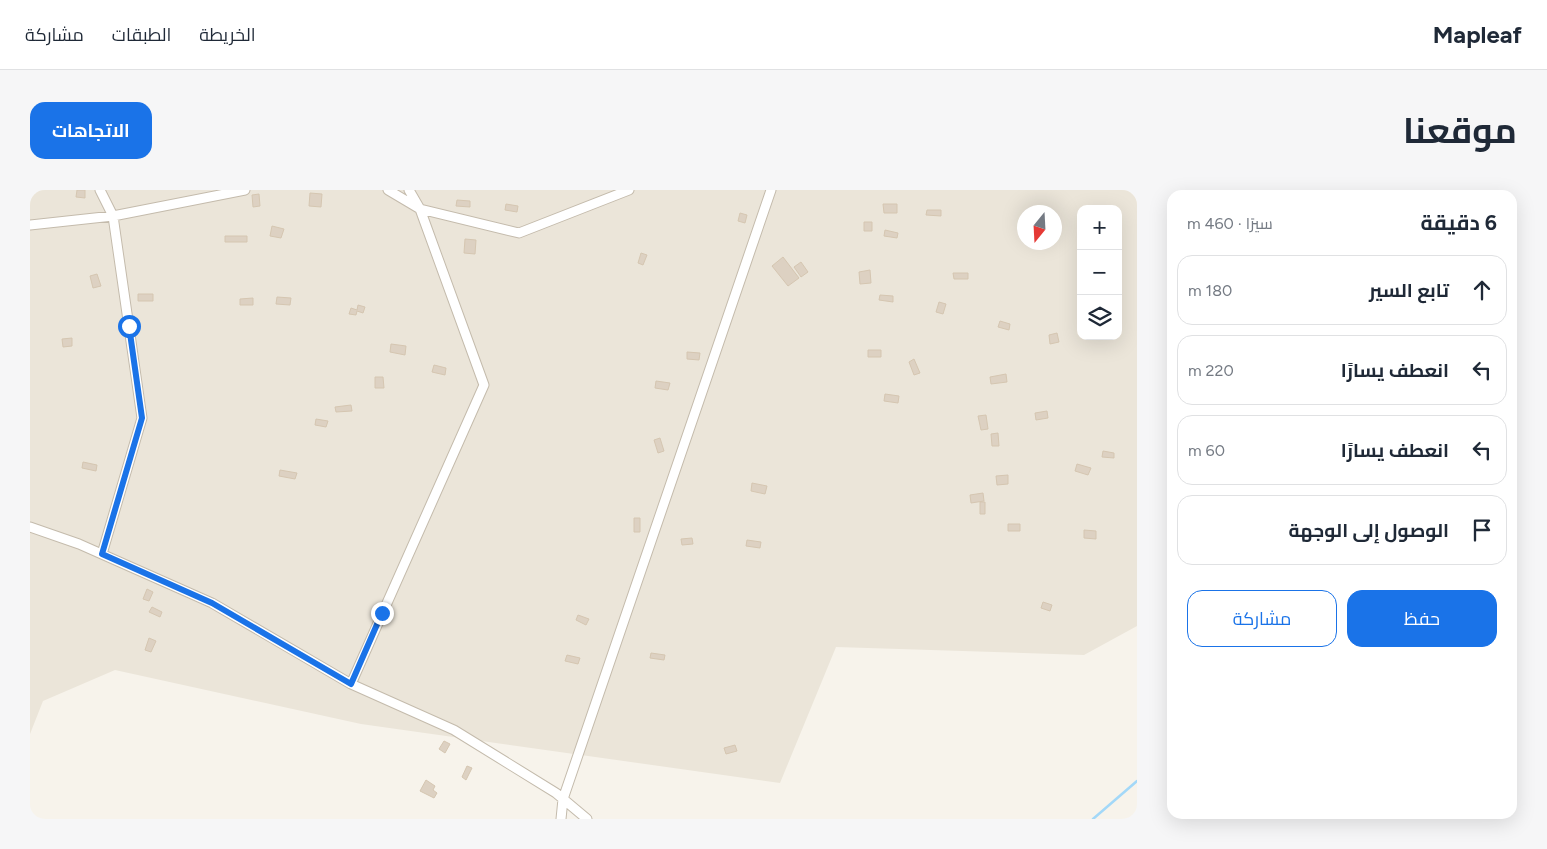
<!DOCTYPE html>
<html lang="ar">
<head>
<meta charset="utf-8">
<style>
  body { margin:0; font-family:Figtree,Cairo,sans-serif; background:#f6f6f7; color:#1f2937; direction:rtl }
  .controls { position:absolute; right:15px; top:15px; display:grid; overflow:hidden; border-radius:10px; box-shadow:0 5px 20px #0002 }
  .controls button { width:45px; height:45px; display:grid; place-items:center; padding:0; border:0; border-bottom:1px solid #e0e1e3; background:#fff; color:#1f2937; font:25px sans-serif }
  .compass { position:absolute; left:987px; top:15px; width:45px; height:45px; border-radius:50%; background:#fff; box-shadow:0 5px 20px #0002; rotate:198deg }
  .stop { position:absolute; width:15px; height:15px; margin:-11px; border:4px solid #1a73e8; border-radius:50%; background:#fff }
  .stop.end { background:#1a73e8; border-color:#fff; box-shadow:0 1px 5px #0008 }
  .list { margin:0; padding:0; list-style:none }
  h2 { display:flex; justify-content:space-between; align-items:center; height:65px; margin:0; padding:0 20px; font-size:21px }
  h2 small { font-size:16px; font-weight:400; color:#747a83 }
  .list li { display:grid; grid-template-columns:32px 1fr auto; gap:15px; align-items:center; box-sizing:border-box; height:70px; margin:0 10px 10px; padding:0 10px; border:1px solid #e0e1e3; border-radius:15px }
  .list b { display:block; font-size:19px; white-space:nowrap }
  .list em { font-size:16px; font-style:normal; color:#747a83 }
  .actions { display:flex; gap:10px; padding:15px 20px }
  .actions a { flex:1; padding:11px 0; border:1px solid #1a73e8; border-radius:15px; text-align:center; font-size:18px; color:#1a73e8 }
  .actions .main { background:#1a73e8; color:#fff }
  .icon { flex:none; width:28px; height:28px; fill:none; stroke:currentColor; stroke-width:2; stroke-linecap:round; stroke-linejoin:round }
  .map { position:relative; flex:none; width:1107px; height:629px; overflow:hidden; direction:ltr; border-radius:15px }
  header { display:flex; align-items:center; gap:30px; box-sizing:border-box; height:70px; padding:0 25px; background:#fff; border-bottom:1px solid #e0e1e3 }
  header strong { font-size:24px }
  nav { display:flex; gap:28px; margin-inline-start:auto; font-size:18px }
  .intro { display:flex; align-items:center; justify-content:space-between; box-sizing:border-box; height:120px; padding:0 30px }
  h1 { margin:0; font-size:35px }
  .button { padding:12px 22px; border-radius:15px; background:#1a73e8; color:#fff; font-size:18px; font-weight:700 }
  main { display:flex; gap:30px; padding:0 30px }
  aside { flex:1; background:#fff; border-radius:15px; box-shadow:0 5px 20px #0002 }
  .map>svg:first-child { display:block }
  .residential { fill:#ebe5d9; fill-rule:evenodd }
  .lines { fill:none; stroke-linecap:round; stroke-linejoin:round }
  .stream { stroke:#a3d8f8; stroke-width:2.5 }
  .building { fill:#ddd1c2; stroke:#d5c6b1 }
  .street-casing { stroke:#c4bbac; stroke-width:11 }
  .street { stroke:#fff; stroke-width:9 }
  .route { stroke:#1a73e8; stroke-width:6 }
</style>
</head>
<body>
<header>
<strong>Mapleaf</strong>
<nav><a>الخريطة</a><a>الطبقات</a><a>مشاركة</a></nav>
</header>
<div class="intro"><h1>موقعنا</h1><a class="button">الاتجاهات</a></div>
<main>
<aside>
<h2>6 دقيقة<small>سيرًا · 460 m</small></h2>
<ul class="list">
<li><svg class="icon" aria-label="ahead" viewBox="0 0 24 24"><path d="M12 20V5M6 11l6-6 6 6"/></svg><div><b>تابع السير</b></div><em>180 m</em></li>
<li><svg class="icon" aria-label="left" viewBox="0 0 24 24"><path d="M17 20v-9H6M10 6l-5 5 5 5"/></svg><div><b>انعطف يسارًا</b></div><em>220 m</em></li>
<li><svg class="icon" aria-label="left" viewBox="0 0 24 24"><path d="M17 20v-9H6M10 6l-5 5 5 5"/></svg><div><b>انعطف يسارًا</b></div><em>60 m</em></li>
<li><svg class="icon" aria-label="arrive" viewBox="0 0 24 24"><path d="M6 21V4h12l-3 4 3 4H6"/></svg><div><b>الوصول إلى الوجهة</b></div></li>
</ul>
<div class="actions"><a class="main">حفظ</a><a>مشاركة</a></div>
</aside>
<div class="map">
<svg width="1107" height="629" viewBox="0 0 1107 629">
  <rect width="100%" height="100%" fill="#f7f3eb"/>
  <path class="residential" d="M 0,0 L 1107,0 L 1107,436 L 1054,465 L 806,457 L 750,593 L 331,534 L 85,480 L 13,511 L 0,544 ZM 1051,19 L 1088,19 L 1088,146 L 1051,146 ZM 994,22 L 1024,22 L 1024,52 L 994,52 Z"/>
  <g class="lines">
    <path class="stream" d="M 1063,629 L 1107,591"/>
  </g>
  <path class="building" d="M 47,0 L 55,0 L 55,8 L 46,7 Z
    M 280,3 L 292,4 L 291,17 L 279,16 Z
    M 229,4 L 230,16 L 223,17 L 222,5 Z
    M 427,10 L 440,11 L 440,17 L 426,16 Z
    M 476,14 L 488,16 L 487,22 L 475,20 Z
    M 853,14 L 867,14 L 867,23 L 854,23 Z
    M 897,20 L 911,20 L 911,26 L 896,25 Z
    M 710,23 L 717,25 L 715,33 L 708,31 Z
    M 834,32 L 842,32 L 842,41 L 834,41 Z
    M 242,36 L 254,39 L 251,48 L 240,46 Z
    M 855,40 L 868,43 L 867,48 L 854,46 Z
    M 195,46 L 217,46 L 217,52 L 195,52 Z
    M 435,49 L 446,50 L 445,64 L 434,63 Z
    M 611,63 L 617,65 L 613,75 L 608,73 Z
    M 753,67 L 769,88 L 758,96 L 742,76 Z
    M 771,72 L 778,82 L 771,87 L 764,77 Z
    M 840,80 L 841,93 L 830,94 L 829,82 Z
    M 923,83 L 938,83 L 938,89 L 924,89 Z
    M 67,84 L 71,96 L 63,98 L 60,86 Z
    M 108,104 L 123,104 L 123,111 L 108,111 Z
    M 850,105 L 863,106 L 863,112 L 849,110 Z
    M 247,107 L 261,108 L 260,115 L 246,114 Z
    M 223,108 L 223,115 L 210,115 L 210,109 Z
    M 909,112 L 916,114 L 913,124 L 906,122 Z
    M 328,115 L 335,117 L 333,123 L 327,121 L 326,125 L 319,124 L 321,118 L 327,120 Z
    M 970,131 L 980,134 L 979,140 L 968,137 Z
    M 1027,143 L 1029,152 L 1020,154 L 1019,145 Z
    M 42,148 L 42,156 L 33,157 L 32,149 Z
    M 361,154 L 376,156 L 375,165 L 360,162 Z
    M 838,160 L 851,160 L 851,167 L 838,167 Z
    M 657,162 L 670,163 L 669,170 L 657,169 Z
    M 884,169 L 890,183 L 884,185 L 879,172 Z
    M 404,175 L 416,178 L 415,185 L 402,182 Z
    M 976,184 L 977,192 L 961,194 L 960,187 Z
    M 345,187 L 353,187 L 354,198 L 345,198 Z
    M 626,191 L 640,193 L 638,200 L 625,198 Z
    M 855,204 L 869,206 L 868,213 L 854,211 Z
    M 321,215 L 322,221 L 306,222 L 305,217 Z
    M 1017,221 L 1018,228 L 1006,230 L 1005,223 Z
    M 956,225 L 958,239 L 951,240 L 948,226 Z
    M 286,229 L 298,231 L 296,237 L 285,235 Z
    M 968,243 L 969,256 L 962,256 L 961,244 Z
    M 630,248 L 634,261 L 628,263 L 624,250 Z
    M 1073,261 L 1084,263 L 1084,268 L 1072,267 Z
    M 53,272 L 67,275 L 66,281 L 52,278 Z
    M 1047,274 L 1061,278 L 1058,285 L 1045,281 Z
    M 250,280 L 267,283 L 265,289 L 249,286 Z
    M 978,285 L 978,294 L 967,295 L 966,286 Z
    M 722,293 L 737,296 L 735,304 L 721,301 Z
    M 953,303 L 954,311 L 941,313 L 940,305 Z
    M 950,312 L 955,312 L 955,324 L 950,324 Z
    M 604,328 L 610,328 L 610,342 L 604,342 Z
    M 978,334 L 990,334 L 990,341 L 978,341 Z
    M 1054,340 L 1066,341 L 1066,349 L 1054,348 Z
    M 662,348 L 663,354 L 652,355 L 651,349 Z
    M 717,350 L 731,352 L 730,358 L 716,356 Z
    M 117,399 L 123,402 L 119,411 L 113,409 Z
    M 1013,412 L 1022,415 L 1020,421 L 1011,418 Z
    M 122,417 L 132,422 L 130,427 L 119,422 Z
    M 548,425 L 559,429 L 556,435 L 546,430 Z
    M 119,448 L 126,451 L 121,462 L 115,460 Z
    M 621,463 L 635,465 L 634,470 L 620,468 Z
    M 537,465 L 550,468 L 548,474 L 535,471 Z
    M 414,551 L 420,554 L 415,563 L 409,559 Z
    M 705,555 L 707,561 L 696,564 L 694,558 Z
    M 437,576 L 442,578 L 436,590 L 432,587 Z
    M 396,590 L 405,596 L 403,600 L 407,603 L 404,608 L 390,601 Z"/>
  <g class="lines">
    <defs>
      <path id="street" d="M 70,0 L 83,26 L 112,228 L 72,364
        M 358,0 L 390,19 L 489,43 L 599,0
        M 0,35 L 83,26 L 215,0
        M 0,337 L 49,354 L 182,413 L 321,494 L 424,540 L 526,603 L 557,629
        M 321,494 L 454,195 L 390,19 L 379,0
        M 531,629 L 533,609 L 741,0"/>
    </defs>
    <use href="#street" class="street-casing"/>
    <use href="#street" class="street"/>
  </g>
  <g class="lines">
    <path class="route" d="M 99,136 L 112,228 L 72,364 L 182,413 L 321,494 L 352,423"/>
  </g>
</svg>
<div class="controls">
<button>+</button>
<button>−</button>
<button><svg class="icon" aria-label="layers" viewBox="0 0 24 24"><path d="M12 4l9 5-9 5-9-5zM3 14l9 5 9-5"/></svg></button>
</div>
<svg class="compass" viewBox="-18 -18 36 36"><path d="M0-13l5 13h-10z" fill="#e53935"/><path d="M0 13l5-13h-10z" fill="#747a83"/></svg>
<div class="stop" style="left:99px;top:136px"></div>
<div class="stop end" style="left:352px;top:423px"></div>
</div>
</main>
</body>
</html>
